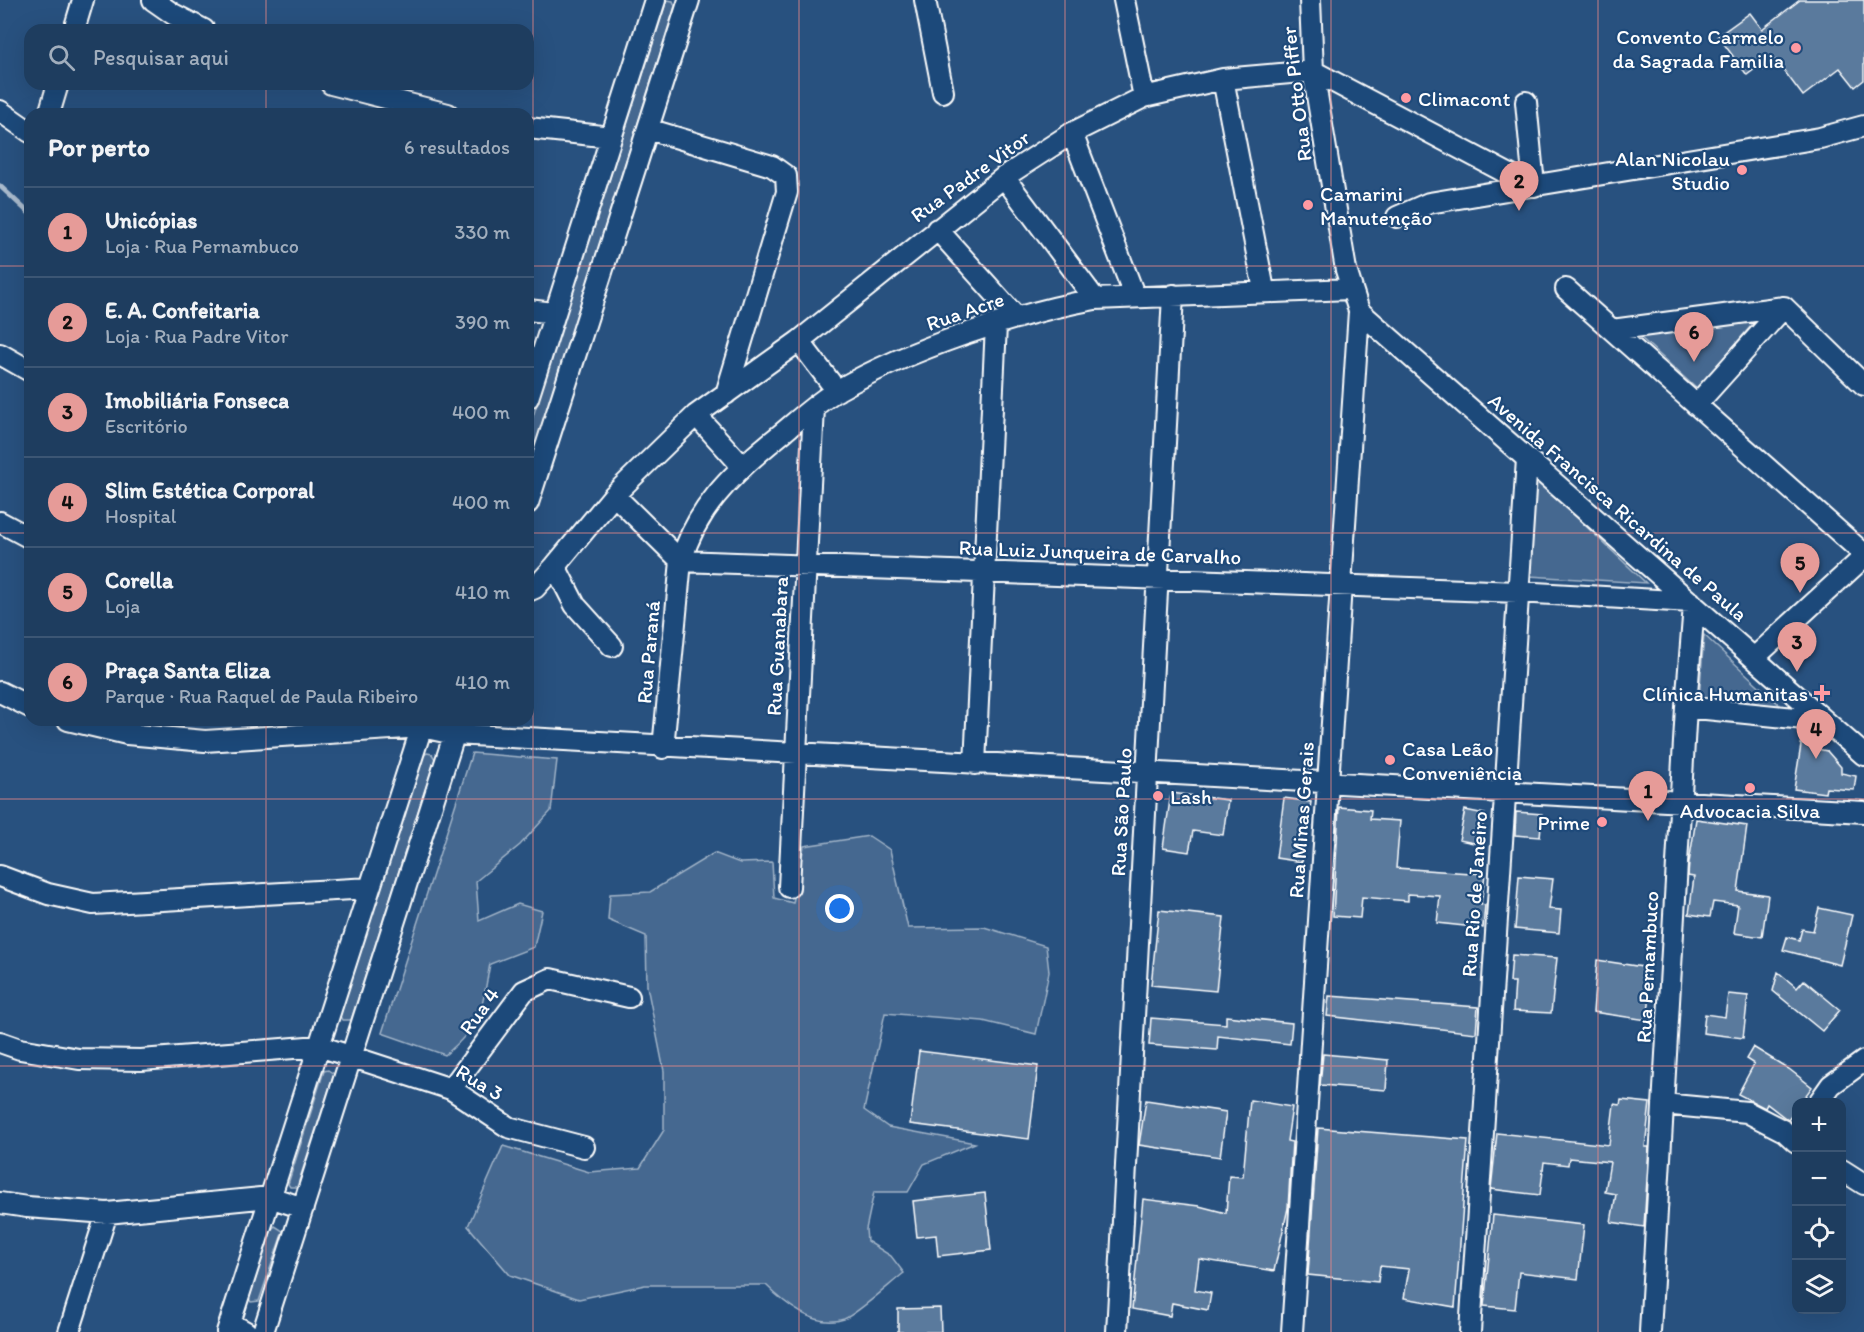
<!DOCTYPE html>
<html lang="pt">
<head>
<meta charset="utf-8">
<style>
  body { margin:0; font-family:Itim,sans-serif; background:#264465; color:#f1f3f6 }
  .controls { position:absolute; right:18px; bottom:18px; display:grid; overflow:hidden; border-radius:12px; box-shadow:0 6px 24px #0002 }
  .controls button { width:54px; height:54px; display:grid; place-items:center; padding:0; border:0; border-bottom:2px solid #3c5674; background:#1e3d5f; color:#f1f3f6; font:30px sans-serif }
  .you { position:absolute; left:840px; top:909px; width:21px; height:21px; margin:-15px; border:4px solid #fff; border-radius:50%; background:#1a73e8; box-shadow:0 0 0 9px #1a73e833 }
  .badge { display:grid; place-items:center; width:39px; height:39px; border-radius:50%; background:#e69b98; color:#111; font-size:20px; font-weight:700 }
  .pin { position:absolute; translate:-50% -50px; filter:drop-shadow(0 2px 3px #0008) }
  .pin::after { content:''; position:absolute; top:32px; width:21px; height:18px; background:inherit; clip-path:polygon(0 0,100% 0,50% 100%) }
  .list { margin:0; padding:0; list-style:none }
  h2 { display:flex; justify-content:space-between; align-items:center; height:78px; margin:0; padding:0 24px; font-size:26px }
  h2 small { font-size:20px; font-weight:400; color:#a1aebd }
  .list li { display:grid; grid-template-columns:39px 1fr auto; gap:18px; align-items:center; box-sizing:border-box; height:90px; padding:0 24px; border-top:2px solid #3c5674 }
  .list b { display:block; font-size:22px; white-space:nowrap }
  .list p { margin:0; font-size:20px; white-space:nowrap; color:#a1aebd }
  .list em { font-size:20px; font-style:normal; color:#a1aebd }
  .icon { flex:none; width:33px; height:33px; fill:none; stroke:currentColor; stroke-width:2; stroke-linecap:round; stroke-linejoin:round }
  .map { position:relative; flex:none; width:1864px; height:1332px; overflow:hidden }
  .search { position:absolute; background:#1e3d5f; box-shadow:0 6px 24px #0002; left:24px; top:24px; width:510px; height:66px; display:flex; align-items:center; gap:15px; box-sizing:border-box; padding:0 21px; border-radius:18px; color:#a1aebd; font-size:22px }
  .panel { position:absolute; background:#1e3d5f; box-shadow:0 6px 24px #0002; left:24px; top:108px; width:510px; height:618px; border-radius:18px }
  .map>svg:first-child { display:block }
  .green { fill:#446890; stroke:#a2b4c8; stroke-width:1.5 }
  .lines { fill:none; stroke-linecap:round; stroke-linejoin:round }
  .stream { stroke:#aabbcd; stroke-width:5 }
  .building { fill:#5a7a9d; stroke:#fff; stroke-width:1.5 }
  .minor-casing { stroke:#fff; stroke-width:24 }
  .minor { stroke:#1f4a7a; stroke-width:20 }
  .grid { fill:none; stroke:#e88989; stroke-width:1.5; stroke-opacity:0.55 }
  .poi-dot { fill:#ff9aa2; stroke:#1f4a7a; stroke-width:2 }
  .labels { text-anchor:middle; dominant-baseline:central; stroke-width:4.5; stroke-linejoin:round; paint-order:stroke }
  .poi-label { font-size:21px; fill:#fff; stroke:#1f4a7a; text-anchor:end }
  .street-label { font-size:21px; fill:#fff; stroke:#1f4a7a }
</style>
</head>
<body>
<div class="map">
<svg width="1864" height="1332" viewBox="0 0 1864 1332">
  <rect width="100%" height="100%" fill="#28517f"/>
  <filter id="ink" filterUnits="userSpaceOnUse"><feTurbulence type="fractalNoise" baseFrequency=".0167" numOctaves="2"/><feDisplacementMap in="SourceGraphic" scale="12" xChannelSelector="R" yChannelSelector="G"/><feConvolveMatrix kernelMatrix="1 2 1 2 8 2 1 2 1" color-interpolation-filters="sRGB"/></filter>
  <g filter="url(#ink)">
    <path class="green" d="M 667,0 L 673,1 L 675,6 L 528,470 L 528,432 Z
      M 1756,320 L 1697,389 L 1638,335 Z
      M 1536,479 L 1646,583 L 1529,576 Z
      M 1704,635 L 1783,708 L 1699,700 Z
      M 427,753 L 432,754 L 435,759 L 351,1020 L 342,1020 L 340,1016 L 422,757 Z
      M 472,753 L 557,760 L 551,811 L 520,845 L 476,881 L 479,921 L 518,904 L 542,911 L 534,947 L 490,964 C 481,1011 483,1023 445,1055 L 382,1033 Z
      M 869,836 L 890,850 L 908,928 L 984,927 L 1046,946 L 1049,972 L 1036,1034 L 983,1021 L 885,1013 L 864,1110 L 888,1127 L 975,1143 L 924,1164 L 908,1192 L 874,1192 L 866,1229 L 867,1241 L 891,1256 L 904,1273 C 891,1283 857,1314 844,1319 C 815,1329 785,1304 766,1285 L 645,1285 L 579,1299 L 510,1275 L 468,1226 L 503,1146 L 589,1172 L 640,1168 L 664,1130 L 664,1071 L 647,986 L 646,936 L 608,920 L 610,894 L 650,892 L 714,853 L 740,863 L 772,862 L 774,898 L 793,903 L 804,846 Z
      M 328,1070 L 334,1074 L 297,1187 L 290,1187 L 288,1184 L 324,1071 Z
      M 275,1226 L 283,1231 L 259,1301 L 251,1302 L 249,1299 L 272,1229 Z"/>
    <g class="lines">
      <path class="stream" d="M 0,186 L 30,214"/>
    </g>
    <path class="building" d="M 1800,0 L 1864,0 L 1864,80 L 1855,87 L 1840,68 L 1803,96 L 1776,60 L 1763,70 L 1760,65 L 1747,75 L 1718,36 L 1750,13 L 1762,29 Z
      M 1803,733 L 1819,736 L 1817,749 L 1827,751 L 1841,767 L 1841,773 L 1856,776 L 1854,790 L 1826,788 L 1825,793 L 1794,789 Z
      M 1171,793 L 1228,800 L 1223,835 L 1193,831 L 1189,852 L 1163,848 Z
      M 1284,798 L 1311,802 L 1302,862 L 1276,858 Z
      M 1339,807 L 1371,810 L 1370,819 L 1400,821 L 1396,868 L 1485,874 L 1481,904 L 1485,905 L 1483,928 L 1437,923 L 1440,896 L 1408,894 L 1408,901 L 1362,897 L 1360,918 L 1333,916 Z
      M 1465,810 L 1485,814 L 1479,844 L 1459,840 Z
      M 1516,812 L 1542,814 L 1540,837 L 1515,835 Z
      M 1696,819 L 1747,826 L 1738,891 L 1768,895 L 1762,937 L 1734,933 L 1738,905 L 1713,902 L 1710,917 L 1689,914 L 1694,877 L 1688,876 L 1689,863 Z
      M 1519,876 L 1553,879 L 1549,909 L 1561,910 L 1559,933 L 1515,929 Z
      M 1819,908 L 1852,915 L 1840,965 L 1783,950 L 1787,937 L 1799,940 L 1802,929 L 1813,931 Z
      M 1159,910 L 1224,917 L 1216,991 L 1151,985 Z
      M 1512,955 L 1557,958 L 1551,1013 L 1513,1011 L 1515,982 L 1510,982 Z
      M 1597,960 L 1649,968 L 1645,996 L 1650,997 L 1647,1020 L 1593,1012 Z
      M 1778,972 L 1797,988 L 1804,980 L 1840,1010 L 1822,1031 L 1773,991 Z
      M 1728,994 L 1748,996 L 1743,1038 L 1703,1033 L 1705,1014 L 1725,1017 Z
      M 1329,996 L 1478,1007 L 1476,1033 L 1327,1016 Z
      M 1226,1016 L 1292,1023 L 1290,1044 L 1218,1036 L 1217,1050 L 1149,1045 L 1151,1018 L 1226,1024 Z
      M 1753,1047 L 1789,1069 L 1812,1087 L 1801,1102 L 1797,1102 L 1797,1109 L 1788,1120 L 1767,1104 L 1765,1108 L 1738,1094 L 1754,1064 L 1746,1059 Z
      M 919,1051 L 1038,1066 L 1029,1139 L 910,1124 Z
      M 1323,1054 L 1388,1060 L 1386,1090 L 1320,1085 Z
      M 1146,1100 L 1226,1112 L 1220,1157 L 1139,1145 Z
      M 1250,1100 L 1292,1107 L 1287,1141 L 1292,1142 L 1288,1208 L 1274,1271 L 1199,1259 L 1195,1290 L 1211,1293 L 1208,1310 L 1172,1303 L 1170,1316 L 1132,1309 L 1143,1199 L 1199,1206 L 1226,1213 L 1229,1176 L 1243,1177 Z
      M 1621,1100 L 1650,1103 L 1645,1147 L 1649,1147 L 1644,1227 L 1611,1222 L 1616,1194 L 1605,1192 L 1610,1162 L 1569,1158 L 1568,1165 L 1544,1162 L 1540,1195 L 1491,1189 L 1497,1133 L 1609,1145 L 1614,1104 L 1620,1105 Z
      M 1318,1128 L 1468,1140 L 1455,1307 L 1404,1298 L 1409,1269 L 1380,1266 L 1378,1282 L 1308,1275 Z
      M 985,1193 L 991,1250 L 938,1256 L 936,1235 L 917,1237 L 913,1201 Z
      M 1493,1215 L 1584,1225 L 1578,1279 L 1519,1272 L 1515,1309 L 1484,1306 Z
      M 940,1308 L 941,1332 L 898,1332 L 898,1309 Z"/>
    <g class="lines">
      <defs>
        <path id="minor" d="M 153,0 L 173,14 L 204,30
          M 925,0 L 943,92
          M 1124,0 L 1144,97
          M 1310,0 L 1313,71 L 1346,270 L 1359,311 L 1864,755
          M 74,30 L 83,0
          M 1223,79 L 1264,290
          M 331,84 L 448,114
          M 1526,102 L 1534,186
          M 0,111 L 30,132
          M 49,114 L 58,84
          M 528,128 L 611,137
          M 648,129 L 772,166 L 786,176 L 787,192 L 726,394
          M 1072,133 L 1135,297
          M 1004,177 L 1095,299
          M 1397,217 L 1429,203 L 1531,186
          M 937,229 L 1017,318
          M 1566,289 L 1864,554
          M 1784,307 L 1864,385
          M 528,310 L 554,313
          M 1612,330 L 1784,307
          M 799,341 L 837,391
          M 0,354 L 30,371
          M 528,398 L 655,0
          M 1696,405 L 1784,307
          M 696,415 L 742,466
          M 614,495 L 681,561
          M 528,503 L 689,0
          M 0,522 L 30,538
          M 681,561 L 1518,592 L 1691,602
          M 555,566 L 575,605 L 612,646
          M 528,591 L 535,588 L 555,566 L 614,495 L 696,415 L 799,341 L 1004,177 L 1072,133 L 1144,97 L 1223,79 L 1313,71 L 1531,186 L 1820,138 L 1864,126
          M 1754,658 L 1864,557
          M 0,692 L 30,707
          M 1686,707 L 1824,721
          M 68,720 L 127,734 L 205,741 L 422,727 L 454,734 L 1864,812
          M 663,748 L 681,561 C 696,510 730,476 770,443 C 792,426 814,404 838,390 C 910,349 1014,314 1095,299 L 1350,289
          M 975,764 L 996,325
          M 0,876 L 48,894 L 93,904 L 370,888
          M 789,887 L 814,408
          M 0,1042 L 20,1049 L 79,1059 L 141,1060 L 319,1046 L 451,1089 L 508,1127 L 584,1147
          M 451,1089 L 524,991 L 550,979 L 629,997
          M 1819,1102 L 1831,1085 L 1864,1061
          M 1663,1104 L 1747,1112 L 1784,1131 L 1796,1142
          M 1842,1170 L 1864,1184
          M 0,1203 L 27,1207 L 107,1213 L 270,1197 L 303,1208
          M 230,1323 L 246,1332
          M 69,1332 L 107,1213
          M 227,1332 L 424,720
          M 263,1332 L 459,720
          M 1117,1332 L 1173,295
          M 1292,1332 L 1359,311
          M 1470,1332 L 1527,459
          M 1650,1332 L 1686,707 L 1694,605"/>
      </defs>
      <use href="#minor" class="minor-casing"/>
      <use href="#minor" class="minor"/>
    </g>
  </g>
  <path class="grid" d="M 266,0 L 266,30M 533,0 L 533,1332M 799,0 L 799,1332M 1065,0 L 1065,1332M 1331,0 L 1331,1332M 1598,0 L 1598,1332M 266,84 L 266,114M 0,266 L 30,266M 528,266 L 1864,266M 0,533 L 30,533M 528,533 L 1864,533M 266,720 L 266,1332M 0,799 L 1864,799M 0,1066 L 1864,1066"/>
  <g class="poi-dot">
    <circle cx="1796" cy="48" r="6"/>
    <circle cx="1406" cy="98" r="6"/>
    <circle cx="1742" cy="170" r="6"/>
    <circle cx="1308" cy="205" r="6"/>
    <path d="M1819 684h6v6h6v6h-6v6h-6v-6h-6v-6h6z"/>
    <circle cx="1390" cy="760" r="6"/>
    <circle cx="1750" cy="788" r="6"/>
    <circle cx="1158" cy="796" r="6"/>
    <circle cx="1602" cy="822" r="6"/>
  </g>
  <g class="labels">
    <g class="poi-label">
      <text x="1784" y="36">Convento Carmelo<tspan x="1784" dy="24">da Sagrada Familia</tspan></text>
      <text x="1418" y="98" text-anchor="start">Climacont</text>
      <text x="1730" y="158">Alan Nicolau<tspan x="1730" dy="24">Studio</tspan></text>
      <text x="1320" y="193" text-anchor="start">Camarini<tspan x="1320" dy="24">Manutenção</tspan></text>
      <text x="1808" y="693">Clínica Humanitas</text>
      <text x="1402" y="748" text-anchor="start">Casa Leão<tspan x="1402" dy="24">Conveniência</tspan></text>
      <text x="1170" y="796" text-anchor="start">Lash</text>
      <text x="1750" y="810" text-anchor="middle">Advocacia Silva</text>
      <text x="1590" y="822">Prime</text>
    </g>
    <g class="street-label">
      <text transform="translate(1296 94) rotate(-97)">Rua Otto Piffer</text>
      <text transform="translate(970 176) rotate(-36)">Rua Padre Vitor</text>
      <text transform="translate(965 311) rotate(-19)">Rua Acre</text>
      <text transform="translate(1618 507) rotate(41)">Avenida Francisca Ricardina de Paula</text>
      <text transform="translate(1100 552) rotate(2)">Rua Luiz Junqueira de Carvalho</text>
      <text transform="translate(777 646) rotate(-87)">Rua Guanabara</text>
      <text transform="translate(648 652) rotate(-85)">Rua Paraná</text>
      <text transform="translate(1121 812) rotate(-87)">Rua São Paulo</text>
      <text transform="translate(1301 820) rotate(-86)">Rua Minas Gerais</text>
      <text transform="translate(1474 894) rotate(-86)">Rua Rio de Janeiro</text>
      <text transform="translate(1647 967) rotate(-87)">Rua Pernambuco</text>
      <text transform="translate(479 1011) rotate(-54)">Rua 4</text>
      <text transform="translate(480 1082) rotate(31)">Rua 3</text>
    </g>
  </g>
</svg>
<div class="controls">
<button>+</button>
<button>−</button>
<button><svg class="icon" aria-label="locate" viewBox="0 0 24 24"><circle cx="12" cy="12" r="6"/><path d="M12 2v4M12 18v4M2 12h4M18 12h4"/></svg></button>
<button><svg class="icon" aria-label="layers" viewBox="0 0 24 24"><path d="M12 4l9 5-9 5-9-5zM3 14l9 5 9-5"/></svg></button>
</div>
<div class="you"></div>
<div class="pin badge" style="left:1648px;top:821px">1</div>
<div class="pin badge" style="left:1519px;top:211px">2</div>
<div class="pin badge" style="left:1797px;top:672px">3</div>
<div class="pin badge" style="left:1816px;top:759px">4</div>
<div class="pin badge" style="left:1800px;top:593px">5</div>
<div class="pin badge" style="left:1694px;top:362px">6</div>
<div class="search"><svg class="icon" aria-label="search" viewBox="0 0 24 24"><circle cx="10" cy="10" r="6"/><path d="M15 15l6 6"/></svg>Pesquisar aqui</div>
<section class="panel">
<h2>Por perto<small>6 resultados</small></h2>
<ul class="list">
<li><span class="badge">1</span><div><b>Unicópias</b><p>Loja · Rua Pernambuco</p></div><em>330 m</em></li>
<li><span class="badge">2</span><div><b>E. A. Confeitaria</b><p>Loja · Rua Padre Vitor</p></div><em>390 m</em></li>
<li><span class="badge">3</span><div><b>Imobiliária Fonseca</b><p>Escritório</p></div><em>400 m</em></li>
<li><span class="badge">4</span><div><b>Slim Estética Corporal</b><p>Hospital</p></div><em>400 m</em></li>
<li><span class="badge">5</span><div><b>Corella</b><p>Loja</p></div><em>410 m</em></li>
<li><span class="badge">6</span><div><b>Praça Santa Eliza</b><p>Parque · Rua Raquel de Paula Ribeiro</p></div><em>410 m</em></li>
</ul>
</section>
</div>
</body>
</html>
